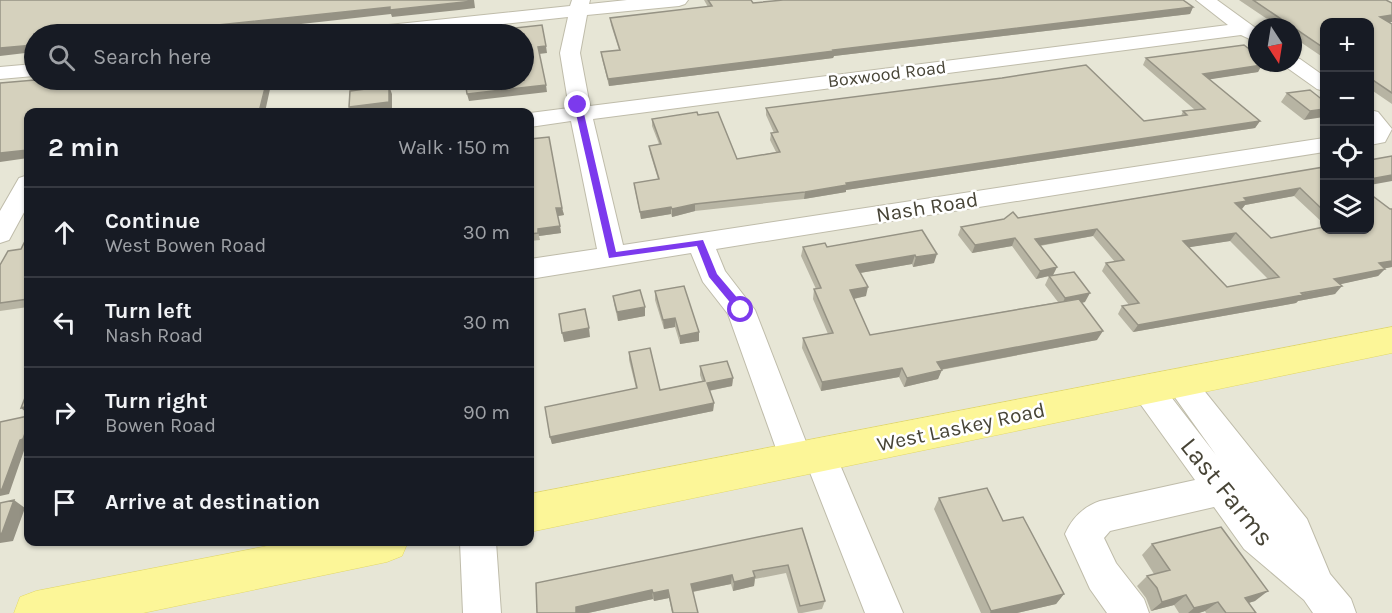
<!DOCTYPE html>
<html lang="en">
<head>
<meta charset="utf-8">
<style>
  body { margin:0; font-family:Karla,sans-serif; background:#242831; color:#f1f3f6 }
  .controls { position:absolute; right:18px; top:18px; display:grid; overflow:hidden; border-radius:12px; box-shadow:0 2px 4px #0004 }
  .controls button { width:54px; height:54px; display:grid; place-items:center; padding:0; border:0; border-bottom:2px solid #363941; background:#171b24; color:#f1f3f6; font:30px sans-serif }
  .compass { position:absolute; left:1248px; top:18px; width:54px; height:54px; border-radius:50%; background:#171b24; box-shadow:0 2px 4px #0004; rotate:168deg }
  .stop { position:absolute; width:18px; height:18px; margin:-14px; border:4px solid #7c3aed; border-radius:50%; background:#fff }
  .stop.end { background:#7c3aed; border-color:#fff; box-shadow:0 2px 6px #0008 }
  .list { margin:0; padding:0; list-style:none }
  h2 { display:flex; justify-content:space-between; align-items:center; height:78px; margin:0; padding:0 24px; font-size:26px }
  h2 small { font-size:20px; font-weight:400; color:#9ea1a6 }
  .list li { display:grid; grid-template-columns:39px 1fr auto; gap:18px; align-items:center; box-sizing:border-box; height:90px; padding:0 24px; border-top:2px solid #363941 }
  .list b { display:block; font-size:22px; white-space:nowrap }
  .list p { margin:0; font-size:20px; white-space:nowrap; color:#9ea1a6 }
  .list em { font-size:20px; font-style:normal; color:#9ea1a6 }
  .icon { flex:none; width:33px; height:33px; fill:none; stroke:currentColor; stroke-width:2; stroke-linecap:round; stroke-linejoin:round }
  .map { position:relative; flex:none; width:1392px; height:613px; overflow:hidden }
  .search { position:absolute; background:#171b24; box-shadow:0 2px 4px #0004; left:24px; top:24px; width:510px; height:66px; display:flex; align-items:center; gap:15px; box-sizing:border-box; padding:0 21px; border-radius:33px; color:#9ea1a6; font-size:22px }
  .panel { position:absolute; background:#171b24; box-shadow:0 2px 4px #0004; left:24px; top:108px; width:510px; height:438px; border-radius:12px }
  .map>svg:first-child { display:block }
  .residential { fill:#e7e6d6; fill-rule:evenodd }
  .lines { fill:none; stroke-linecap:round; stroke-linejoin:round }
  .minor-casing { stroke:#bfbcaa; stroke-width:2 }
  .major-casing { stroke:#e2d868; stroke-width:1 }
  .minor { fill:#fff; fill-rule:evenodd }
  .major { fill:#fcf698; fill-rule:evenodd }
  .wall { fill:#b7b4a3; fill-rule:evenodd }
  .shaded-wall { fill:#959284 }
  .building { fill:#d5d1bd; stroke:#959284; stroke-width:1.5; fill-rule:evenodd }
  .route { fill:#7c3aed }
  .labels { text-anchor:middle; dominant-baseline:central; stroke-width:5; stroke-linejoin:round; paint-order:stroke }
  .far-street-label { font-size:18px; fill:#474436; stroke:#fff }
  .street-label { font-size:21px; fill:#474436; stroke:#fff }
  .near-street-label { font-size:26px; fill:#474436; stroke:#fff }
</style>
</head>
<body>
<div class="map">
<svg width="1392" height="613" viewBox="0 0 1392 613">
  <rect width="100%" height="100%" fill="#f3f2e8"/>
  <path class="residential" d="M 0,0 L 1392,0 L 1392,613 L 0,613 ZM 1324,22 L 1370,22 L 1370,230 L 1324,230 ZM 1257,27 L 1293,27 L 1293,63 L 1257,63 ZM 34,34 L 524,34 L 524,80 L 34,80 ZM 28,112 L 530,112 L 530,542 L 28,542 Z"/>
  <g class="lines">
    <defs>
      <path id="minor" d="M 572,0 L 590,0 L 589,4 L 627,0 L 688,0 L 685,4 L 679,6 L 587,15 L 580,53 L 590,106 L 1228,25 L 1196,0 L 1217,0 L 1257,29 L 1257,39 L 1252,40 L 1241,35 L 593,119 L 623,245 L 1324,138 L 1324,152 L 716,249 L 725,271 L 755,310 L 808,447 L 820,441 L 832,446 L 903,613 L 865,613 L 809,470 L 796,476 L 784,471 L 728,314 L 703,282 L 691,253 L 530,279 L 530,259 L 597,249 L 571,121 L 530,127 L 530,113 L 569,108 L 560,53 L 568,17 L 410,34 L 350,34 L 353,30 L 360,28 L 570,6 Z
        M 1293,57 L 1300,59 L 1324,76 L 1324,91 L 1317,89 L 1286,67 L 1283,63 L 1293,63 Z
        M 34,64 L 34,76 L 0,79 L 0,67 Z
        M 1370,110 L 1378,112 L 1392,129 L 1385,142 L 1370,145 Z
        M 28,175 L 28,205 L 9,240 L 0,243 L 0,211 L 19,178 Z
        M 1179,369 L 1190,373 L 1307,519 L 1330,574 L 1351,599 L 1356,613 L 1313,613 L 1304,600 L 1244,549 L 1214,507 L 1110,531 L 1104,538 L 1116,563 L 1144,599 L 1149,613 L 1107,613 L 1090,589 L 1065,534 C 1072,518 1083,507 1100,501 L 1195,480 L 1136,398 L 1131,389 L 1136,380 L 1147,376 L 1158,380 L 1216,455 L 1164,382 L 1168,373 Z
        M 460,542 L 496,542 L 501,613 L 463,613 Z"/>
      <path id="major" d="M 1392,327 L 1392,353 L 530,532 L 530,494 Z
        M 288,542 L 408,542 L 402,556 L 387,562 L 143,613 L 14,613 L 20,597 L 36,591 Z"/>
    </defs>
    <use href="#minor" class="minor-casing"/>
    <use href="#major" class="major-casing"/>
    <use href="#minor" class="minor"/>
    <use href="#major" class="major"/>
  </g>
  <path class="wall" d="M 704,0 L 751,0 L 753,3 L 1193,7 L 1190,14 L 834,56 L 833,58 L 609,86 L 602,59 L 601,52 L 619,50 L 611,25 L 610,18 L 708,7 Z
    M 1239,0 L 1386,0 L 1392,3 L 1392,22 L 1389,22 L 1392,24 L 1392,104 L 1370,89 L 1370,22 L 1324,22 L 1324,58 L 1293,37 L 1293,27 L 1279,27 Z
    M 1146,58 L 1261,65 L 1258,72 L 1209,79 L 1260,121 L 1255,128 L 846,190 L 846,192 L 804,199 L 695,211 L 672,217 L 671,214 L 641,219 L 635,190 L 634,183 L 658,179 L 650,153 L 649,146 L 659,144 L 652,126 L 652,119 L 698,115 L 737,159 L 776,152 L 770,140 L 771,133 L 774,133 L 766,115 L 766,108 L 1144,121 L 1181,116 L 1183,111 L 1195,110 L 1143,65 Z
    M 1287,93 L 1324,101 L 1304,120 L 1281,102 Z
    M 530,139 L 562,208 L 564,215 L 558,216 L 561,233 L 539,236 L 540,240 L 530,241 Z
    M 1324,167 L 1324,224 L 1294,196 L 1245,205 L 1241,209 L 1271,238 L 1324,230 L 1392,209 L 1392,267 L 1385,268 L 1378,276 L 1340,284 L 1335,294 L 1298,301 L 1296,303 L 1133,332 L 1118,314 L 1122,306 L 1129,305 L 1102,271 L 1106,263 L 1115,262 L 1093,236 L 1040,246 L 1057,267 L 1053,275 L 1036,279 L 1012,246 L 972,253 L 958,235 L 961,227 ZM 1230,241 L 1268,279 L 1227,287 L 1189,247 Z
    M 922,230 L 934,263 L 913,267 L 912,264 L 860,273 L 866,296 L 854,299 L 870,335 L 1058,302 L 1045,285 L 1049,276 L 1085,302 L 1082,303 L 1097,340 L 941,370 L 938,379 L 904,387 L 899,377 L 821,391 L 802,348 L 803,338 L 828,334 L 813,299 L 814,289 L 816,289 L 801,256 L 803,247 L 827,247 Z
    M 28,235 L 28,307 L 0,311 L 0,265 L 21,249 Z
    M 655,291 L 699,332 L 699,341 L 680,344 L 675,327 L 664,329 L 655,300 Z
    M 613,296 L 645,316 L 618,321 L 614,304 Z
    M 629,352 L 660,390 L 702,381 L 700,375 L 700,366 L 733,378 L 732,386 L 709,391 L 714,403 L 713,411 L 552,444 L 550,437 L 636,388 L 629,360 Z
    M 939,498 L 1003,521 L 1064,594 L 1056,604 L 1017,613 L 981,613 L 934,509 Z
    M 802,528 L 825,601 L 822,609 L 802,613 L 798,613 L 786,573 L 755,579 L 754,586 L 733,591 L 731,584 L 693,592 L 698,613 L 672,613 L 669,598 L 654,601 L 653,599 L 588,613 L 537,613 Z
    M 1152,544 L 1255,601 L 1248,603 L 1256,613 L 1206,613 L 1205,611 L 1199,613 L 1179,613 L 1174,605 L 1151,611 L 1146,598 L 1137,586 L 1147,576 L 1154,574 L 1142,555 Z"/>
  <path class="shaded-wall" d="M 474,0 L 475,8 L 459,10 L 392,17 L 391,14 L 247,30 L 249,34 L 246,34 L 246,30 L 201,34 L 131,34 L 390,7 Z
    M 1193,7 L 1190,14 L 834,56 L 833,58 L 609,86 L 608,79 L 833,50 Z
    M 1392,15 L 1392,22 L 1375,24 L 1380,17 Z
    M 34,45 L 34,52 L 0,56 L 0,48 Z
    M 546,46 L 547,53 L 539,54 L 538,47 Z
    M 1257,63 L 1262,63 L 1261,66 L 1262,65 L 1258,72 L 1199,81 L 1203,74 Z
    M 267,80 L 272,80 L 265,112 L 259,112 Z
    M 546,85 L 547,92 L 469,101 L 467,94 Z
    M 389,86 L 392,94 L 392,111 L 379,112 L 351,112 L 349,107 Z
    M 1324,109 L 1324,117 L 1304,120 L 1310,111 Z
    M 1260,121 L 1255,128 L 846,190 L 846,192 L 804,199 L 805,192 L 846,183 Z
    M 28,150 L 28,158 L 0,162 L 0,153 Z
    M 1392,175 L 1392,181 L 1370,185 L 1370,179 Z
    M 1300,188 L 1294,196 L 1245,205 L 1242,209 L 1230,211 L 1235,203 L 1244,198 Z
    M 695,204 L 695,211 L 672,217 L 672,209 Z
    M 671,207 L 671,214 L 641,219 L 640,212 Z
    M 556,208 L 562,208 L 564,215 L 558,216 Z
    M 560,226 L 561,233 L 539,236 L 538,229 Z
    M 1097,229 L 1093,236 L 1031,247 L 1035,239 Z
    M 1236,233 L 1230,241 L 1178,249 L 1183,241 Z
    M 1015,238 L 1012,246 L 972,253 L 975,245 Z
    M 937,254 L 934,263 L 913,267 L 916,257 Z
    M 915,255 L 912,264 L 854,274 L 856,265 Z
    M 1392,261 L 1392,267 L 1372,271 L 1379,263 Z
    M 1057,267 L 1053,275 L 1036,279 L 1040,271 Z
    M 1385,269 L 1378,276 L 1328,287 L 1334,279 Z
    M 1342,286 L 1335,294 L 1298,301 L 1296,303 L 1133,332 L 1138,325 Z
    M 868,287 L 866,296 L 848,300 L 850,290 Z
    M 1090,293 L 1085,302 L 1061,306 L 1065,298 Z
    M 645,307 L 645,316 L 618,321 L 617,312 Z
    M 675,318 L 675,327 L 664,329 L 663,320 Z
    M 589,328 L 590,337 L 564,342 L 562,333 Z
    M 1103,331 L 1097,340 L 933,371 L 937,362 Z
    M 699,332 L 699,341 L 680,344 L 680,336 Z
    M 902,368 L 899,377 L 821,391 L 822,382 Z
    M 942,370 L 938,379 L 904,387 L 907,378 Z
    M 733,378 L 732,386 L 707,391 L 707,383 Z
    M 714,403 L 713,411 L 552,444 L 550,437 Z
    M 28,406 L 28,414 L 21,408 Z
    M 28,425 L 28,444 L 26,445 L 9,494 L 0,496 L 0,490 L 20,440 Z
    M 14,500 L 25,508 L 13,541 L 0,543 L 0,534 Z
    M 732,575 L 731,584 L 691,592 L 691,584 Z
    M 755,577 L 754,586 L 733,591 L 734,582 Z
    M 652,590 L 653,599 L 588,613 L 576,613 L 576,607 Z
    M 668,590 L 669,598 L 654,601 L 653,593 Z
    M 1268,591 L 1255,601 L 1232,608 L 1245,598 Z
    M 1064,594 L 1056,604 L 1017,613 L 990,613 L 991,611 Z
    M 1186,595 L 1174,605 L 1151,611 L 1162,602 Z
    M 1218,602 L 1205,611 L 1199,613 L 1188,613 L 1194,608 Z"/>
  <path class="building" d="M 0,0 L 473,0 L 473,1 L 390,10 L 390,7 L 131,34 L 34,34 L 34,45 L 0,48 Z
    M 708,0 L 751,0 L 753,3 L 783,0 L 1183,0 L 1193,7 L 833,50 L 834,51 L 608,79 L 601,52 L 620,50 L 610,18 L 712,6 Z
    M 1253,0 L 1386,0 L 1392,3 L 1392,15 L 1380,17 L 1392,24 L 1392,93 L 1370,78 L 1370,22 L 1324,22 L 1324,48 Z
    M 542,25 L 546,46 L 538,47 L 546,85 L 467,94 L 465,80 L 524,80 L 524,34 L 461,34 Z
    M 237,27 L 246,30 L 246,34 L 235,34 Z
    M 1244,45 L 1257,55 L 1257,63 L 1259,63 L 1262,65 L 1203,74 L 1260,121 L 846,183 L 847,185 L 805,192 L 695,204 L 672,209 L 671,207 L 640,212 L 634,183 L 659,179 L 649,146 L 661,144 L 652,119 L 697,112 L 698,115 L 718,112 L 737,159 L 780,152 L 771,133 L 778,132 L 766,108 L 1002,78 L 1086,65 L 1144,121 L 1187,115 L 1183,111 L 1205,109 L 1146,58 Z
    M 35,80 L 267,80 L 259,112 L 28,112 L 28,150 L 0,153 L 0,83 Z
    M 389,86 L 389,102 L 349,107 L 350,91 Z
    M 1310,90 L 1324,101 L 1324,109 L 1310,111 L 1287,93 Z
    M 549,137 L 562,208 L 556,208 L 560,226 L 538,229 L 538,233 L 530,234 L 530,139 Z
    M 1392,156 L 1392,175 L 1370,179 L 1370,160 Z
    M 1324,167 L 1324,211 L 1300,188 L 1244,198 L 1247,201 L 1235,203 L 1271,238 L 1324,227 L 1324,230 L 1370,230 L 1370,194 L 1390,209 L 1392,209 L 1392,261 L 1379,263 L 1385,269 L 1334,279 L 1342,286 L 1301,293 L 1303,295 L 1138,325 L 1122,306 L 1139,303 L 1106,263 L 1124,260 L 1097,229 L 1035,239 L 1057,267 L 1040,271 L 1015,238 L 975,245 L 961,227 L 1004,219 L 1013,212 L 1018,218 ZM 1236,233 L 1279,277 L 1227,287 L 1183,241 Z
    M 922,230 L 937,254 L 916,257 L 915,255 L 856,265 L 868,287 L 850,290 L 870,335 L 1079,299 L 1103,331 L 937,362 L 942,370 L 907,378 L 902,368 L 822,382 L 803,338 L 833,333 L 814,289 L 821,288 L 803,247 L 825,243 L 827,247 Z
    M 28,235 L 28,299 L 0,303 L 0,265 L 8,251 L 21,249 Z
    M 1074,272 L 1090,293 L 1065,298 L 1049,276 Z
    M 684,286 L 699,332 L 680,336 L 675,318 L 663,320 L 655,291 Z
    M 640,290 L 645,307 L 617,312 L 613,296 Z
    M 585,309 L 589,328 L 562,333 L 559,314 Z
    M 650,348 L 660,390 L 705,381 L 700,366 L 727,361 L 733,378 L 707,383 L 714,403 L 550,437 L 545,407 L 637,388 L 629,352 Z
    M 28,390 L 28,406 L 21,408 Z
    M 28,416 L 28,425 L 23,439 L 20,440 L 2,489 L 0,490 L 0,422 Z
    M 987,488 L 1003,521 L 1023,517 L 1064,594 L 991,611 L 939,498 Z
    M 14,500 L 2,533 L 0,534 L 0,503 Z
    M 1221,527 L 1268,591 L 1245,598 L 1256,613 L 1226,613 L 1218,602 L 1194,608 L 1186,595 L 1162,602 L 1157,588 L 1147,576 L 1170,570 L 1152,544 Z
    M 802,528 L 825,601 L 800,606 L 788,565 L 753,571 L 755,577 L 734,582 L 732,575 L 691,584 L 698,613 L 673,613 L 668,590 L 653,593 L 652,590 L 576,607 L 576,613 L 537,613 L 536,583 Z"/>
  <path class="route" d="M 578,103 L 582,105 L 616,252 L 703,240 L 717,274 L 745,307 L 745,312 L 738,312 L 709,277 L 697,246 L 609,258 L 574,105 Z"/>
  <g class="labels">
    <g class="far-street-label">
      <text transform="translate(887 74) rotate(-7)">Boxwood Road</text>
    </g>
    <g class="street-label">
      <text transform="translate(927 207) rotate(-9)">Nash Road</text>
      <text transform="translate(961 427) rotate(-12)">West Laskey Road</text>
    </g>
    <g class="near-street-label">
      <text transform="translate(1227 492) rotate(51)">Last Farms</text>
    </g>
  </g>
</svg>
<div class="controls">
<button>+</button>
<button>−</button>
<button><svg class="icon" aria-label="locate" viewBox="0 0 24 24"><circle cx="12" cy="12" r="6"/><path d="M12 2v4M12 18v4M2 12h4M18 12h4"/></svg></button>
<button><svg class="icon" aria-label="layers" viewBox="0 0 24 24"><path d="M12 4l9 5-9 5-9-5zM3 14l9 5 9-5"/></svg></button>
</div>
<svg class="compass" viewBox="-18 -18 36 36"><path d="M0-13l5 13h-10z" fill="#e53935"/><path d="M0 13l5-13h-10z" fill="#9ea1a6"/></svg>
<div class="stop" style="left:741px;top:310px"></div>
<div class="stop end" style="left:578px;top:105px"></div>
<div class="search"><svg class="icon" aria-label="search" viewBox="0 0 24 24"><circle cx="10" cy="10" r="6"/><path d="M15 15l6 6"/></svg>Search here</div>
<section class="panel">
<h2>2 min<small>Walk · 150 m</small></h2>
<ul class="list">
<li><svg class="icon" aria-label="ahead" viewBox="0 0 24 24"><path d="M12 20V5M6 11l6-6 6 6"/></svg><div><b>Continue</b><p>West Bowen Road</p></div><em>30 m</em></li>
<li><svg class="icon" aria-label="left" viewBox="0 0 24 24"><path d="M17 20v-9H6M10 6l-5 5 5 5"/></svg><div><b>Turn left</b><p>Nash Road</p></div><em>30 m</em></li>
<li><svg class="icon" aria-label="right" viewBox="0 0 24 24"><path d="M7 20v-9h11M14 6l5 5-5 5"/></svg><div><b>Turn right</b><p>Bowen Road</p></div><em>90 m</em></li>
<li><svg class="icon" aria-label="arrive" viewBox="0 0 24 24"><path d="M6 21V4h12l-3 4 3 4H6"/></svg><div><b>Arrive at destination</b></div></li>
</ul>
</section>
</div>
</body>
</html>
